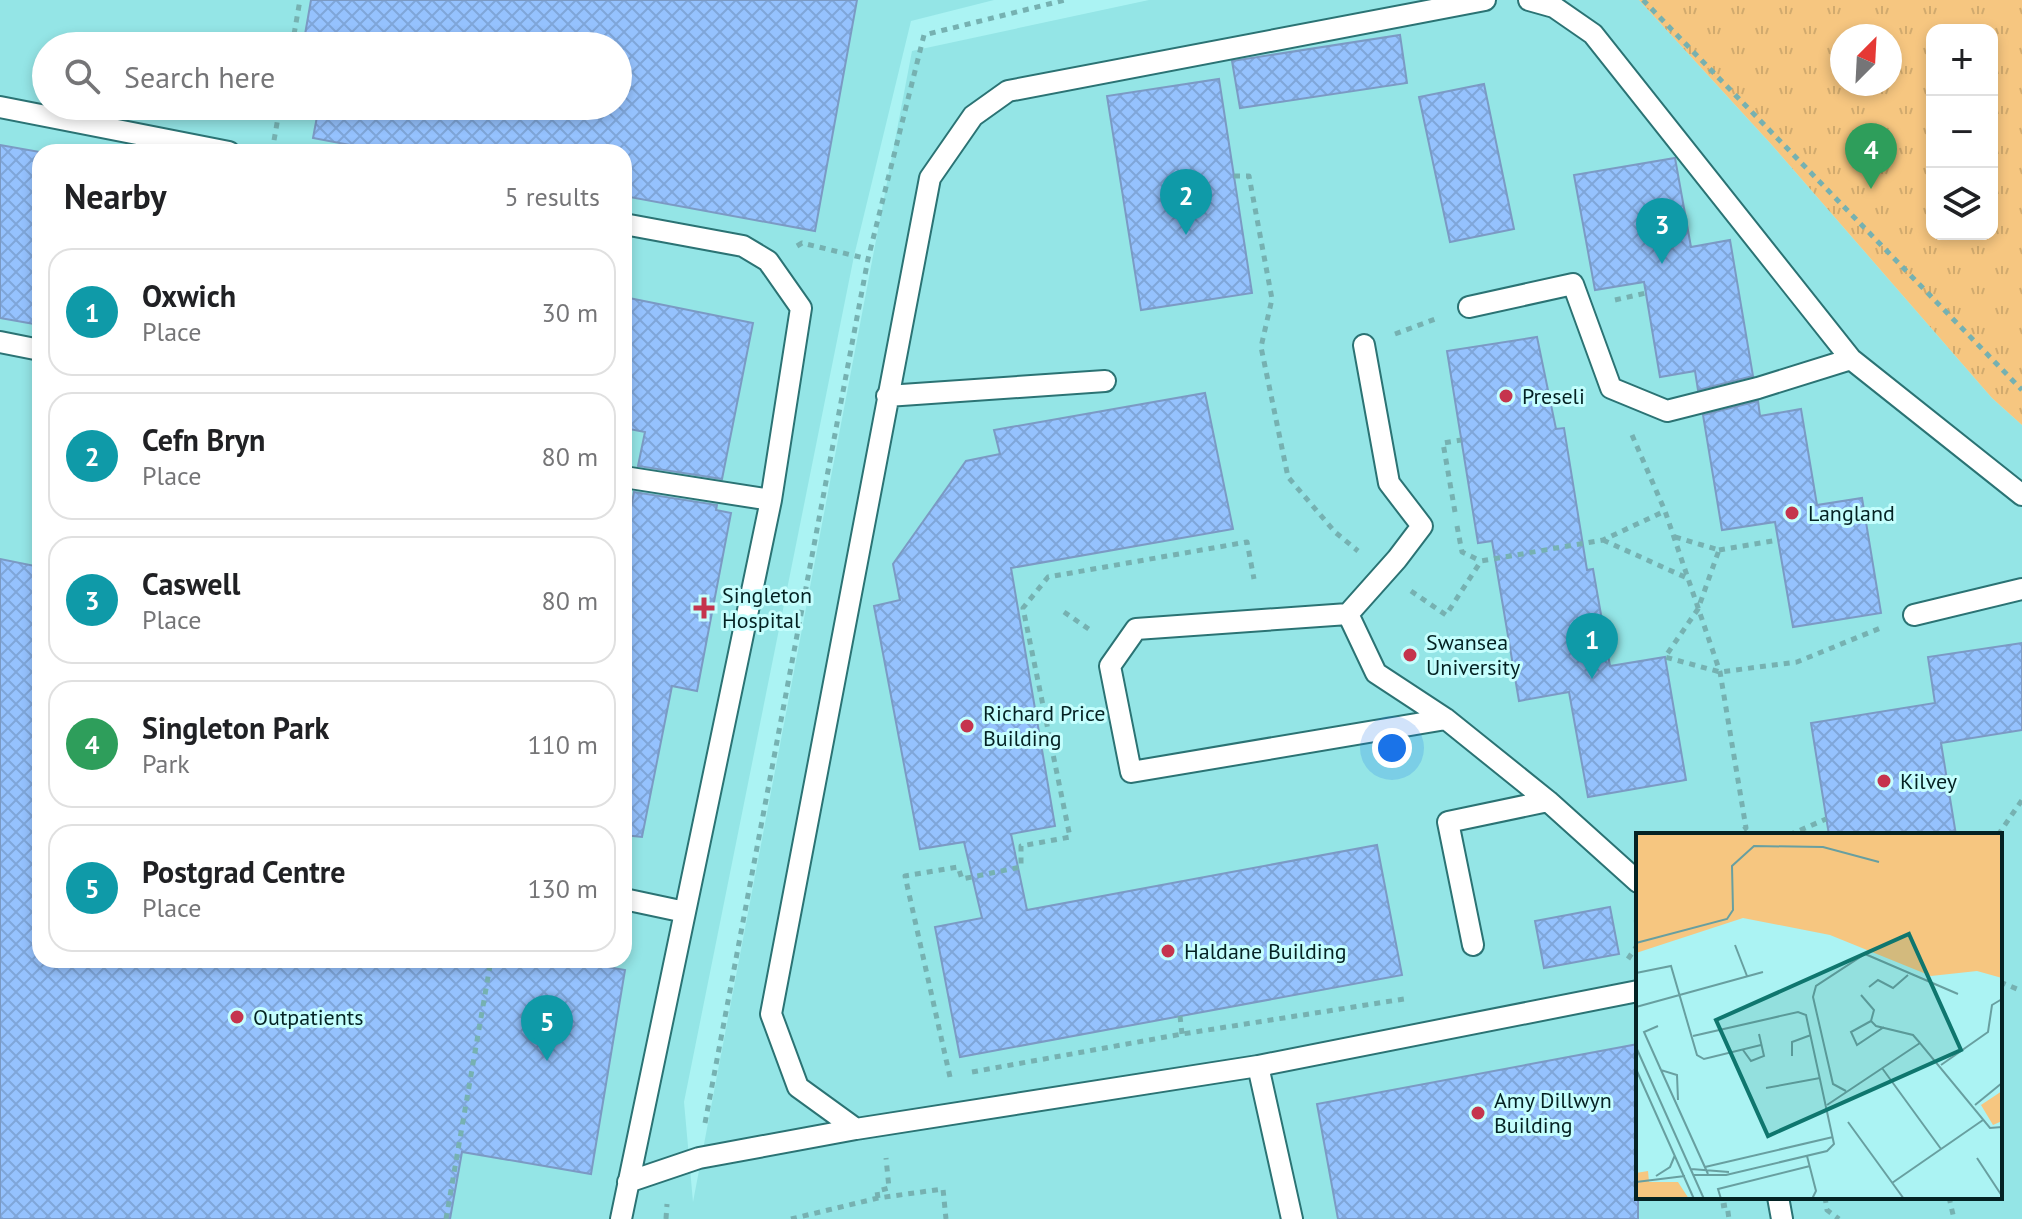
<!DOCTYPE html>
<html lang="en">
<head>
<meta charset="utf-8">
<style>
  body { margin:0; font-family:"PT Sans",sans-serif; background:#f2f2f2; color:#202124 }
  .controls { position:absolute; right:24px; top:24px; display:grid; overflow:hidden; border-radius:16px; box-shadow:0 4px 12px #0003 }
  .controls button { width:72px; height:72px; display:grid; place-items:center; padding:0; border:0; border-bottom:2px solid #e0e0e0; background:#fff; color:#202124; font:40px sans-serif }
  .compass { position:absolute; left:1830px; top:24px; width:72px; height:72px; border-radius:50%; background:#fff; box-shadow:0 4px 12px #0003; rotate:24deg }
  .you { position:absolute; left:1392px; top:748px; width:28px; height:28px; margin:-20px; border:6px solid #fff; border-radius:50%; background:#1a73e8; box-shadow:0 0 0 12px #1a73e833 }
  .badge { display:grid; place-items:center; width:52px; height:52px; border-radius:50%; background:#2563eb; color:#fff; font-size:26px; font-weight:700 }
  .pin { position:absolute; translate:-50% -66px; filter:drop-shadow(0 2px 4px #0008) }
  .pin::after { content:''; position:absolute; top:42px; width:28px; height:24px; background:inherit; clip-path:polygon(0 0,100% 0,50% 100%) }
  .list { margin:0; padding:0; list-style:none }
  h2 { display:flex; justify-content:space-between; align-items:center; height:104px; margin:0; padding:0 32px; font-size:34px }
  h2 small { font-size:26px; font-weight:400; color:#757577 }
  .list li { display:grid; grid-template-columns:52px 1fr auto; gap:24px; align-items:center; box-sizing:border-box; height:128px; margin:0 16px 16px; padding:0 16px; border:2px solid #e0e0e0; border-radius:24px }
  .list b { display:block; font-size:30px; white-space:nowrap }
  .list p { margin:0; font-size:26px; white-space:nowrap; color:#757577 }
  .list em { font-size:26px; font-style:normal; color:#757577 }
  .icon { flex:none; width:44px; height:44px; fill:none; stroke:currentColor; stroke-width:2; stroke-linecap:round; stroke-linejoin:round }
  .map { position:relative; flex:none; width:2022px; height:1219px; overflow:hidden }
  .search { position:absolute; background:#fff; box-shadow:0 4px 12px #0003; left:32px; top:32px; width:600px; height:88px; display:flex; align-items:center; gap:20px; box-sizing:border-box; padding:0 28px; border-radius:44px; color:#757577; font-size:30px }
  .panel { position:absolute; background:#fff; box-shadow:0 4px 12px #0003; left:32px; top:144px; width:600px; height:824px; border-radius:24px }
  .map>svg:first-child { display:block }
  .built { fill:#94e5e6; fill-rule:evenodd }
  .park { fill:url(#park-tufts); fill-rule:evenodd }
  .building { fill:url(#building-cross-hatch); stroke:#7b9ac4; stroke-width:2 }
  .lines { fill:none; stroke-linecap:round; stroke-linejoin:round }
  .lane-casing { stroke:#2b7374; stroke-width:24 }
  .path { stroke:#76b1b1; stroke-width:5; stroke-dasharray:6 6; stroke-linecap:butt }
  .lane { stroke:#fff; stroke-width:20 }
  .poi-dot { fill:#c5344d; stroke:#c5fefd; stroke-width:3 }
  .labels { text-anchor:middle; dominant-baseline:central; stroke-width:6; stroke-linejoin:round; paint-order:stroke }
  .poi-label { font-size:22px; fill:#042223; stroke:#c5fefd; text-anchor:start }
  .inset-road { fill:none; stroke:#689fa0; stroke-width:2 }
  .view { fill:#0f766e; fill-opacity:0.15; stroke:#0f766e; stroke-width:4 }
  .inset-edge { fill:none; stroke:#042223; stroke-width:4 }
</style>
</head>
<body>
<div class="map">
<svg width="2022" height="1219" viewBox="0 0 2022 1219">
  <defs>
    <pattern id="park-tufts" width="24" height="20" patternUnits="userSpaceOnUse" patternTransform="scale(2)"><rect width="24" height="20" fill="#f6c680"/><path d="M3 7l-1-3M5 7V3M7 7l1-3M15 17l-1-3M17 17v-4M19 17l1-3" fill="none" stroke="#d1aa6e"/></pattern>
    <pattern id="building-cross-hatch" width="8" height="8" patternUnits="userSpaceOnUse" patternTransform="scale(2)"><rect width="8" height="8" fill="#95c2fe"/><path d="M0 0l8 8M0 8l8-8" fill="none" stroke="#7fa6d9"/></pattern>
  </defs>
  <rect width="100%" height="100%" fill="#abf3f3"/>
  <path class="built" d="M 0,0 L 994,0 L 911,21 L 854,256 L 684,1102 L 693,1202 L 912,51 L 1149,0 L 1639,0 L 1771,144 L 1992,398 L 2022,425 L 2022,1219 L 0,1219 ZM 46,46 L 618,46 L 618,106 L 46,106 ZM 40,152 L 624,152 L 624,960 L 40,960 ZM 1638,835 L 2000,835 L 2000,1197 L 1638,1197 Z"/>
  <path class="park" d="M 1639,0 L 2022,0 L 2022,425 L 1992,398 L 1771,144 ZM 1932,30 L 1992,30 L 1992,234 L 1932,234 ZM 1842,36 L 1890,36 L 1890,84 L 1842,84 Z"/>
  <path class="building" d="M 311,0 L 857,0 L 815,231 L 624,196 L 624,152 L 387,152 L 313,138 L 319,106 L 618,106 L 618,46 L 303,46 Z
    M 1400,35 L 1407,83 L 1240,108 L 1232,61 Z
    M 1219,79 L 1252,293 L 1141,310 L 1107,96 Z
    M 1484,84 L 1514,229 L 1450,242 L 1419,97 Z
    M 0,145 L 40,152 L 40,325 L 0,318 Z
    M 1675,158 L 1691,247 L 1730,240 L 1753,376 L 1698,390 L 1695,371 L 1660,377 L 1644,282 L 1595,290 L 1574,175 Z
    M 624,297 L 753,323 L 722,479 L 638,466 L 645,432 L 624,428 Z
    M 1537,337 L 1556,429 L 1564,428 L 1587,570 L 1593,569 L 1610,666 L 1665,657 L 1686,780 L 1588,797 L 1569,692 L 1519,701 L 1492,541 L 1478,543 L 1447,351 Z
    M 1205,393 L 1233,529 L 1011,568 L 1055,826 L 1011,834 L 1027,910 L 1377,845 L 1402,975 L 960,1057 L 935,927 L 982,918 L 964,842 L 920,849 L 874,606 L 900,600 L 893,564 L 966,461 L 1000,454 L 994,430 Z
    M 1758,401 L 1760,416 L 1801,409 L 1817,505 L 1862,498 L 1881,613 L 1793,627 L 1775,522 L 1722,530 L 1703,415 Z
    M 634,492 L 717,505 L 716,510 L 731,513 L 697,691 L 672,686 L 642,837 L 624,835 L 624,544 Z
    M 0,559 L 40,567 L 40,960 L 566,960 L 625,970 L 591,1174 L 462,1152 L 450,1219 L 0,1219 Z
    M 2022,643 L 2022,730 L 1941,743 L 1956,835 L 1829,835 L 1811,723 L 1935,703 L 1928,657 Z
    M 1610,907 L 1619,954 L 1544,968 L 1535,921 Z
    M 1638,1044 L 1638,1219 L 1338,1219 L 1317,1104 Z"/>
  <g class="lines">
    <defs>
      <path id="lane" d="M 1529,0 L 1554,7 L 1593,34 L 1851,359 L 2022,495
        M 0,107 L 229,152
        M 1469,307 L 1573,284 L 1611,388 L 1667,411 L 1758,388 L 1851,359
        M 0,342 L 40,350
        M 1364,345 L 1389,483 L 1422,526 L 1397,559 L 1348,614 L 1376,673 L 1446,719 L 1548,801 L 1638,882
        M 887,396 L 1105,381
        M 624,477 L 771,500
        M 1348,614 L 1136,629 L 1110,666 L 1131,772 L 1446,719
        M 1914,615 L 2022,589
        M 624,899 L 685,912
        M 1473,945 L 1448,822 L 1548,801
        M 1258,1066 L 1292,1219
        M 856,1129 L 798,1087 L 771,1014 L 930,178 L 973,116 L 1008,91 L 1485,0
        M 628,1182 L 699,1158 L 856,1129 L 1258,1066 L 1638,991
        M 1778,1197 L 1782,1219
        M 621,1219 L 771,500 L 801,308 L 768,261 L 743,246 L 624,224"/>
    </defs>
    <use href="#lane" class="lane-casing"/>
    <path class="path" d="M 1643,0 L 2022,390
      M 292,46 L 300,0
      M 272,152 L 280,106
      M 1234,176 L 1249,176 L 1272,299 L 1261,347 L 1288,477 L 1335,532 L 1358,551
      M 797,246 L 802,243 L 868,259
      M 1615,300 L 1646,293
      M 1395,334 L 1438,318
      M 1632,435 L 1665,511 L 1720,672 L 1746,828 L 1736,835
      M 1455,512 L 1443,443 L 1461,440
      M 1457,526 L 1462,552 L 1481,561
      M 1675,537 L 1719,550 L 1698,609 L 1665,657 L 1720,672 L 1797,662 L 1883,627
      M 1603,540 L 1687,578
      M 1719,550 L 1778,540
      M 1411,591 L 1446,615 L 1481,561 L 1603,540 L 1665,511
      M 1064,612 L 1093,632
      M 1789,835 L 1826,819
      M 1998,835 L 2022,800
      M 1628,959 L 1638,944 L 1636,916
      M 2000,982 L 2022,991
      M 1180,1016 L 1182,1034
      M 972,1072 L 1182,1034 L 1404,999
      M 950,1077 L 905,876 L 958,867 L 962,879 L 1021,867 L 1021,846 L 1070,837 L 1023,608 L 1048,577 L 1247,542 L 1254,579
      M 705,1123 L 868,259 L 924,35 L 1065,0
      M 1825,1197 L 1827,1210 L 1839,1219
      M 1949,1197 L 1954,1219
      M 878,1198 L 877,1191 L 889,1188 L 886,1158
      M 1721,1206 L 1727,1205 L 1729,1219
      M 446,1219 L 491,960
      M 666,1219 L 667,1204
      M 791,1219 L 878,1198 L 943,1189 L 946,1219"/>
    <use href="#lane" class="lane"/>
  </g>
  <g class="poi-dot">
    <circle cx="1506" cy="396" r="8"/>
    <circle cx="1792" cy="513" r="8"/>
    <path d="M700 596h8v8h8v8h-8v8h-8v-8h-8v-8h8z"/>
    <circle cx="1410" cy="655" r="8"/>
    <circle cx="967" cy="726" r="8"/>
    <circle cx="1884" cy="781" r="8"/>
    <circle cx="1168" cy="951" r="8"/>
    <circle cx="237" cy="1017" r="8"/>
    <circle cx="1478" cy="1113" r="8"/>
  </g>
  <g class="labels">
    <g class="poi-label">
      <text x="1522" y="396">Preseli</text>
      <text x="1808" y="513">Langland</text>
      <text x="722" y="595">Singleton<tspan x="722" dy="25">Hospital</tspan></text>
      <text x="1426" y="642">Swansea<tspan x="1426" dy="25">University</tspan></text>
      <text x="983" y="713">Richard Price<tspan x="983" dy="25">Building</tspan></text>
      <text x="1900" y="781">Kilvey</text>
      <text x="1184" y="951">Haldane Building</text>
      <text x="253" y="1017">Outpatients</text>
      <text x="1494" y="1100">Amy Dillwyn<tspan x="1494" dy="25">Building</tspan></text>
    </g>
  </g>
  <g transform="translate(1636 833)">
    <rect width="366" height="366" fill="#abf3f3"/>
    <path d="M 366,258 L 366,288 L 357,292 L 345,272 Z" fill="#f6c680"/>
    <path d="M 0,0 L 366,0 L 366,145 L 341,138 L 295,143 L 194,102 L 107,85 L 0,120 Z" fill="#f6c680"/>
    <path d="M 12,338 L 13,349 L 42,349 L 53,366 L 0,366 L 0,340 Z" fill="#f6c680"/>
    <path class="inset-road" d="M 0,110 L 91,86 L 97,77 L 96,33 L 118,13 L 187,14 L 243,29M 99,112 L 111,143M 0,140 L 35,133 L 61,222 L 68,226 L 125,212M 233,154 L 242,147 L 257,155 L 272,142M 225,162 L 238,177 L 235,188 L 240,193 L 277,202 L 284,210M 0,174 L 127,139M 235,188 L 215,199 L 221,212 L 248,194M 22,193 L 8,199 L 25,237M 57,203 L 162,179 L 170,182 L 198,311 L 191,318 L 90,342 L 58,342M 0,214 L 68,366M 107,217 L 115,228 L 128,223 L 123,201M 156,223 L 156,209 L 175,202M 305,232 L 352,199 L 356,172 L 366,166M 246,235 L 305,316M 0,236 L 58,366M 130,255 L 184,245M 210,258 L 197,251 L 177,164 L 180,153 L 229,121 L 322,161M 42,267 L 41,242 L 25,237 L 72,341M 191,272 L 284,210 L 354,295 L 366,294M 339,272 L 366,250M 212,289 L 268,366M 171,323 L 180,358 L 176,366M 341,325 L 366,363M 69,334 L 197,304M 55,336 L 93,339M 20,343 L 34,334 L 39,322M 0,349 L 49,343M 256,350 L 347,287M 85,366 L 82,356 L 174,333"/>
    <path class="view" d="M 273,101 L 325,217 L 132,303 L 80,187 Z"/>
    <rect width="366" height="366" class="inset-edge"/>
  </g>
</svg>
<div class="controls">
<button>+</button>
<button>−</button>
<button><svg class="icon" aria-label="layers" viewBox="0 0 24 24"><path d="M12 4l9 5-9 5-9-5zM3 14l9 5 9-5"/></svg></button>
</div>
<svg class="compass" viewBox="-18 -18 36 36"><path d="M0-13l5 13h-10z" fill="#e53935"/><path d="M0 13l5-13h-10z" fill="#757577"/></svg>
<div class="you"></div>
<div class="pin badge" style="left:1592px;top:679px;background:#0f9aa8">1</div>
<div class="pin badge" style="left:1186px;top:235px;background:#0f9aa8">2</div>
<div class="pin badge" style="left:1662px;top:264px;background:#0f9aa8">3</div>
<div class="pin badge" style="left:1871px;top:189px;background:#2e9e5b">4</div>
<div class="pin badge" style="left:547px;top:1061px;background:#0f9aa8">5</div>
<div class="search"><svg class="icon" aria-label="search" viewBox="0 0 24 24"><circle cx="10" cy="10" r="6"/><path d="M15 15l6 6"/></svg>Search here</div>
<section class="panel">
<h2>Nearby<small>5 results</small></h2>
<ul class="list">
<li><span class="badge" style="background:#0f9aa8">1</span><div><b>Oxwich</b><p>Place</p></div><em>30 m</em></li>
<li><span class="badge" style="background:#0f9aa8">2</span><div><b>Cefn Bryn</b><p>Place</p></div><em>80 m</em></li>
<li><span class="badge" style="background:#0f9aa8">3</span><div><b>Caswell</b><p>Place</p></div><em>80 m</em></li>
<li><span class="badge" style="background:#2e9e5b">4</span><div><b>Singleton Park</b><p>Park</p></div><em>110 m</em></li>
<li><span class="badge" style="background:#0f9aa8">5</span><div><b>Postgrad Centre</b><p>Place</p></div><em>130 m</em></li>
</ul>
</section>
</div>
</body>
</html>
